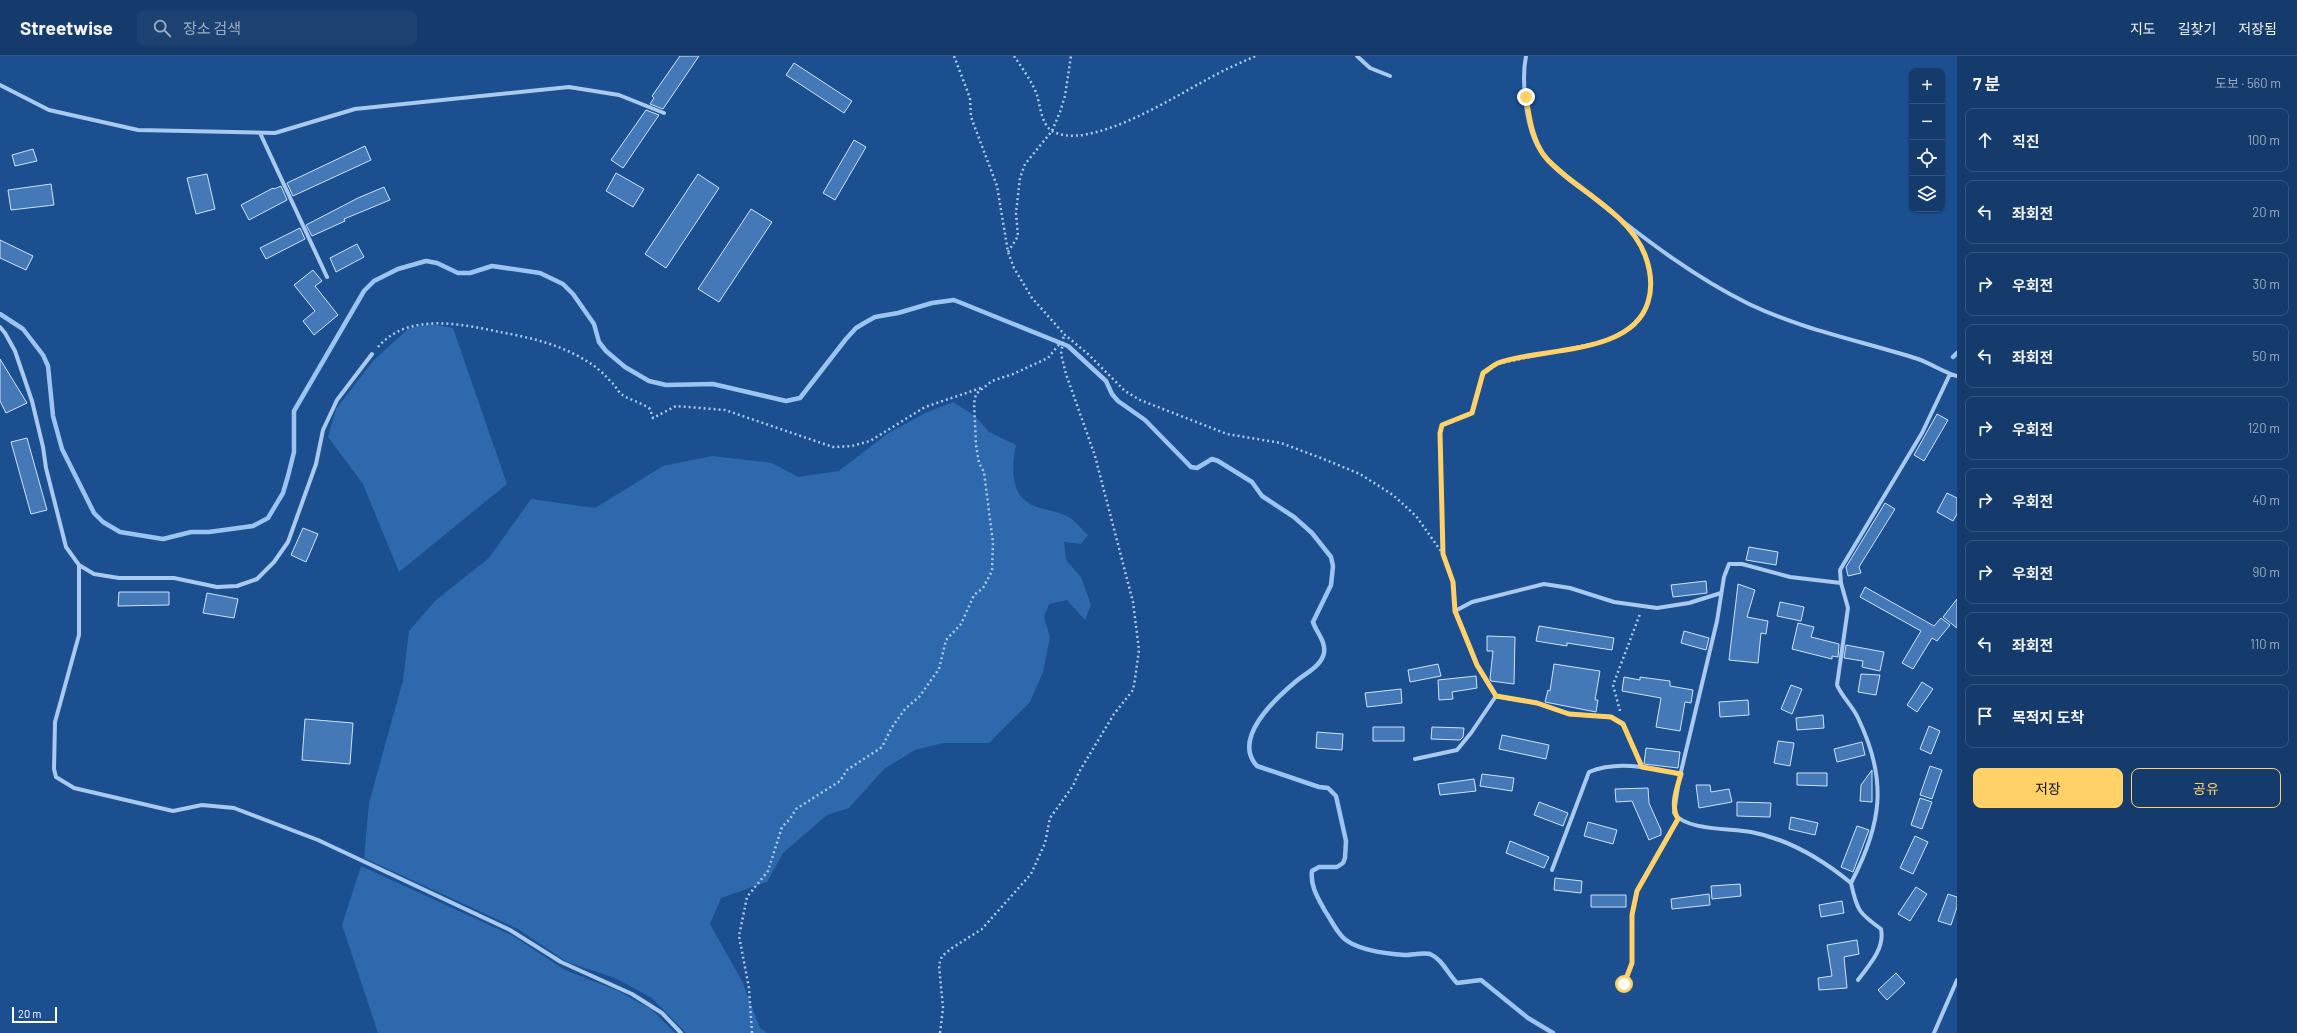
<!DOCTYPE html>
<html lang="ko">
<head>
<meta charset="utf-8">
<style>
  body { margin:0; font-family:Barlow,"Noto Sans KR",sans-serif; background:#1d4271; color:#f1f3f6 }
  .controls { position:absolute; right:12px; top:12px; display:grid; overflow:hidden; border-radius:8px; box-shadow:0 1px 3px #0004 }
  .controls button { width:36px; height:36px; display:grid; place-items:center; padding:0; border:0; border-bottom:1px solid #33557e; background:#143b6b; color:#f1f3f6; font:20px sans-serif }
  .scale { position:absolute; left:12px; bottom:10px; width:45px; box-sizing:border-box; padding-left:4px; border:2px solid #fff; border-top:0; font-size:11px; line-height:14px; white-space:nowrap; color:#fff; -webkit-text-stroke:3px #1b4f8f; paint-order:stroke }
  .stop { position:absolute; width:12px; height:12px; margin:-9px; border:3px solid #ffd166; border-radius:50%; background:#fff }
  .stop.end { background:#ffd166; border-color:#fff; box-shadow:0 1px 4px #0008 }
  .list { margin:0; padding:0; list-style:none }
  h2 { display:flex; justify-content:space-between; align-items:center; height:52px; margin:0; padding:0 16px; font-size:17px }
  h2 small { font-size:13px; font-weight:400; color:#9dadc1 }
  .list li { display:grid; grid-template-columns:26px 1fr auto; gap:12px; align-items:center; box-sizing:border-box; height:64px; margin:0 8px 8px; padding:0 8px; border:1px solid #33557e; border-radius:8px }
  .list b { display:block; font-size:15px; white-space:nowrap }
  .list em { font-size:13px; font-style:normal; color:#9dadc1 }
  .actions { display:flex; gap:8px; padding:12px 16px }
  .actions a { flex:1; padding:9px 0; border:1px solid #ffd166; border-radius:8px; text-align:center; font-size:14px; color:#ffd166 }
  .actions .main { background:#ffd166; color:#111 }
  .icon { flex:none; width:22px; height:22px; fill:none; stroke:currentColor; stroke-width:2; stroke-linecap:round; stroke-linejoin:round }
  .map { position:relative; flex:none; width:1957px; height:977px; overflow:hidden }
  header { display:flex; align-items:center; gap:24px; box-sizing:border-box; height:56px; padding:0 20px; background:#143b6b; border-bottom:1px solid #33557e }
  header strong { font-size:19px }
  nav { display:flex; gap:22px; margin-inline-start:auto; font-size:14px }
  .search { width:280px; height:36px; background:#1d4271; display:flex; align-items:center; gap:10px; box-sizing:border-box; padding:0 14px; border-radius:8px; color:#9dadc1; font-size:15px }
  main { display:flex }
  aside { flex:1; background:#143b6b }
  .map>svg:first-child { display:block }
  .green { fill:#2e69ad }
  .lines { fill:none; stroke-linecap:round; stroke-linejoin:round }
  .stream { stroke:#9cc4f0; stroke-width:4.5 }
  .building { fill:#4478b7; stroke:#cfe3fa }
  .path { stroke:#a9c9ee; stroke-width:2.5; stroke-dasharray:2 3; stroke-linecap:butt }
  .street { stroke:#a9c9ee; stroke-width:4 }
  .route { stroke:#ffd166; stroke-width:5 }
</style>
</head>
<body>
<header>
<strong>Streetwise</strong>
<div class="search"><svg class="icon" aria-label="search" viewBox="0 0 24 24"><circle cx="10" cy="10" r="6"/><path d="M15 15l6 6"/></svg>장소 검색</div>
<nav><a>지도</a><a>길찾기</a><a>저장됨</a></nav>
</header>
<main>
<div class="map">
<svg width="1957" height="977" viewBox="0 0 1957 977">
  <rect width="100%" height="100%" fill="#1b4f8f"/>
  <path class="green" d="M 431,268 L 453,272 L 507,428 L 399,516 L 363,428 L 328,381 L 336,353 L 373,305 L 409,272 Z
    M 953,346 L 975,360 L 989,376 L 1016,389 C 1012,406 1010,435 1027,446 C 1038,454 1055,454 1067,460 C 1075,464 1082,474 1088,479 L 1081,488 L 1064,486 L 1066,504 L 1081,521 L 1091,549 L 1085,564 L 1067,544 L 1049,548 L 1044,561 L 1050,581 L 1043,616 L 1030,646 L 989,687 L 943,687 L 915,694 L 884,713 L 849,752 L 827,759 L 783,797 L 767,826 L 721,842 L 710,868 L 742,925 L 760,972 L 767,977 L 686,977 L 652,942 L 615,922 L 567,906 L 518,873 L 364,802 L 369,747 L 403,624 L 409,575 L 435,545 L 489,502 L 531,443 L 595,452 L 663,410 L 712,400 L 772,407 L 798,421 L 839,415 L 887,378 L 923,358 Z
    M 361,810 L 513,880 L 565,914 L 616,934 L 651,953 L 675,977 L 378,977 L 342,869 Z"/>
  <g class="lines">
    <path class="stream" d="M 0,258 L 23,273 L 43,299 L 48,310 L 53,360 L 62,393 L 94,457 L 103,466 L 120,476 L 163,483 L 191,476 L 209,476 L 253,470 L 268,462 L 283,437 L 288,420 L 294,396 L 294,355 L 364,235 L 374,225 L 398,213 L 426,205 L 437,207 L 458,217 L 470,217 L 492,210 L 540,217 L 563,228 L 573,238 L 594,268 L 599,286 L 606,295 L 625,311 L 649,325 L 666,329 L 713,328 L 786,345 L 800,342 L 846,283 L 856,272 L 866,266 L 875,261 L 898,257 L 932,247 L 954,244 L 1068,290 L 1106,325 L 1112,338 L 1118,345 L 1145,364 L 1191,411 L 1197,412 L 1212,403 L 1218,405 L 1252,426 L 1262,440 L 1294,461 L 1312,477 L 1331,501 L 1333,510 L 1331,529 L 1313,566 C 1316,576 1326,585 1324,597 C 1321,611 1304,618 1294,627 C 1274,644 1232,683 1257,710 L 1319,731 L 1328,732 L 1336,740 L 1346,785 L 1345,802 L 1343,807 L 1337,811 L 1319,811 L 1312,815 C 1310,830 1318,842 1325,855 C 1330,862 1334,871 1340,878 C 1351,894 1388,898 1405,899 C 1413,899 1423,896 1430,898 C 1442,903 1448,918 1457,927 L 1481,924 L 1528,962 L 1553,977
      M 1953,301 L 1957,297"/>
  </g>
  <path class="building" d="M 680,0 L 699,0 L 663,53 L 650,48 L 654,42 L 652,40 Z
    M 794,7 L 852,45 L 844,57 L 786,19 Z
    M 646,54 L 659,59 L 623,112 L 611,104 Z
    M 854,84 L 866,91 L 835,144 L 823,137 Z
    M 365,90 L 371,104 L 293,140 L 287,127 Z
    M 33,93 L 37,105 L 15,110 L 12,99 Z
    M 616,117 L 644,133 L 633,151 L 606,135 Z
    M 207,118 L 215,153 L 196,158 L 187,122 Z
    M 698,118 L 719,132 L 666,212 L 645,198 Z
    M 51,128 L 54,149 L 11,154 L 8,134 Z
    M 281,130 L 287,144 L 249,164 L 241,149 L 273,132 L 274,133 Z
    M 384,131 L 390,144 L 344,163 L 345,165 L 312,180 L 306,169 L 358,142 Z
    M 751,153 L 772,166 L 719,246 L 698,233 Z
    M 300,172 L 305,183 L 266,203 L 260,192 Z
    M 0,184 L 33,200 L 26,214 L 0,202 Z
    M 357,188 L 364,201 L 336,216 L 330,202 Z
    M 313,214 L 322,225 L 315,230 L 338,259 L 314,279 L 303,265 L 315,255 L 294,229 Z
    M 0,303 L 27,347 L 6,357 L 0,345 Z
    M 1937,358 L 1948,364 L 1924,405 L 1914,399 Z
    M 27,382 L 47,454 L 31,458 L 11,386 Z
    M 1947,437 L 1957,442 L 1957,458 L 1953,465 L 1937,456 Z
    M 1885,447 L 1895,453 L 1859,511 L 1861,517 L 1848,520 L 1846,511 Z
    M 303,472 L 318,478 L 306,506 L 291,499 Z
    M 1749,491 L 1778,496 L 1776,509 L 1746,504 Z
    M 1706,525 L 1707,537 L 1673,541 L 1671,529 Z
    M 1738,528 L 1755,534 L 1747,561 L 1768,565 L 1766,578 L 1761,577 L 1758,607 L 1729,604 Z
    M 1865,531 L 1934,570 L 1941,562 L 1950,569 L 1937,585 L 1932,582 L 1913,613 L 1902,607 L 1921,575 L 1860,541 Z
    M 119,536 L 169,536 L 169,549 L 118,550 Z
    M 207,537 L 238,543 L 234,562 L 203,557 Z
    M 1957,543 L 1957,572 L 1943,561 Z
    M 1780,546 L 1804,551 L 1801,565 L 1777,560 Z
    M 1798,567 L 1814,571 L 1811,581 L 1839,588 L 1838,601 L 1832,600 L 1832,603 L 1792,593 Z
    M 1539,570 L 1614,582 L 1612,594 L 1567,587 L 1567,590 L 1536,585 Z
    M 1684,575 L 1709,582 L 1706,594 L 1681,587 Z
    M 1487,580 L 1515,581 L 1514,628 L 1491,625 L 1490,623 L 1493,595 L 1487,595 Z
    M 1846,589 L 1884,596 L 1880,615 L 1862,611 L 1863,605 L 1844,602 Z
    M 1438,608 L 1441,620 L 1410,626 L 1408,614 Z
    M 1554,608 L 1600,615 L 1595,644 L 1598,644 L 1596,656 L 1545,646 L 1548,634 L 1550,635 Z
    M 1861,618 L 1880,619 L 1876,639 L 1858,636 Z
    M 1476,620 L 1477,632 L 1452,636 L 1453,643 L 1439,644 L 1438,624 Z
    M 1624,621 L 1640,624 L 1640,621 L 1670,625 L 1670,630 L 1693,634 L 1691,647 L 1685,646 L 1680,675 L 1656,671 L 1661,642 L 1622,635 Z
    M 1922,626 L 1933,633 L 1917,656 L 1907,649 Z
    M 1791,629 L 1802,633 L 1792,658 L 1781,653 Z
    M 1401,633 L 1402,647 L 1367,651 L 1365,637 Z
    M 1748,644 L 1749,659 L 1720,661 L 1719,646 Z
    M 1823,659 L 1824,672 L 1797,674 L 1796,662 Z
    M 305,663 L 353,667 L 350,708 L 302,704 Z
    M 1929,670 L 1940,675 L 1931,698 L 1920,693 Z
    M 1373,671 L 1404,671 L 1404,685 L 1373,685 Z
    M 1432,671 L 1464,672 L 1463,681 L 1460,684 L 1431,683 Z
    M 1317,676 L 1343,678 L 1342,694 L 1316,692 Z
    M 1502,679 L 1549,689 L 1546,703 L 1499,693 Z
    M 1778,685 L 1794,687 L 1790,710 L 1774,707 Z
    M 1862,686 L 1865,699 L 1837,706 L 1834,693 Z
    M 1646,692 L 1680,696 L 1678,712 L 1644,708 Z
    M 1930,710 L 1942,714 L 1932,743 L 1920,739 Z
    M 1872,714 L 1872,746 L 1860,745 L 1861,729 Z
    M 1797,717 L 1827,717 L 1827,730 L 1797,729 Z
    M 1482,718 L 1514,722 L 1512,735 L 1480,730 Z
    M 1474,723 L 1476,735 L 1440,739 L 1438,728 Z
    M 1696,729 L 1710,729 L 1711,736 L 1729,733 L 1732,746 L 1699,752 Z
    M 1648,732 L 1649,747 L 1661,774 L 1661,779 L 1649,784 L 1632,745 L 1616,746 L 1615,733 Z
    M 1920,742 L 1932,746 L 1922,773 L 1911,769 Z
    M 1539,746 L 1568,757 L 1563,770 L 1534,759 Z
    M 1737,746 L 1771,747 L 1770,761 L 1737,760 Z
    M 1791,761 L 1818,767 L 1815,779 L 1789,773 Z
    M 1588,766 L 1617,774 L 1613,788 L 1584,780 Z
    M 1857,770 L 1869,774 L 1853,816 L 1841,811 Z
    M 1915,780 L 1928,786 L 1913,818 L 1900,812 Z
    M 1510,785 L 1549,801 L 1544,812 L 1506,797 Z
    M 1555,822 L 1582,825 L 1581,837 L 1554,834 Z
    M 1740,828 L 1741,840 L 1712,843 L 1711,830 Z
    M 1916,831 L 1927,838 L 1910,865 L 1898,858 Z
    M 1709,838 L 1710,849 L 1672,853 L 1671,843 Z
    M 1948,838 L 1957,841 L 1957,851 L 1951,869 L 1938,865 Z
    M 1591,839 L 1626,839 L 1626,851 L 1591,851 Z
    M 1842,845 L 1844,857 L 1821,861 L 1819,849 Z
    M 1857,884 L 1859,898 L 1844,901 L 1847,932 L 1819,934 L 1818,922 L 1832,920 L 1827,889 Z
    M 1896,917 L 1905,927 L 1887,944 L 1878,934 Z"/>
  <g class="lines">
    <path class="path" d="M 954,0 L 970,42 L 971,61 L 997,130 L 1008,196 L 1014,212 L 1032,242 L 1064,278 L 1088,298 L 1125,335 L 1140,344 L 1227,378 L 1281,387 L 1321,402 L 1360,418 L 1393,439 L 1416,460 L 1443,498 L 1453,526 L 1455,546
      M 1014,0 C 1022,12 1032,25 1037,39 C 1040,50 1042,69 1052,75 C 1088,96 1174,41 1206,24 C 1222,15 1239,7 1256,0
      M 1008,196 L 1018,180 L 1016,157 L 1020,122 L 1025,108 L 1052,75 L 1060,56 L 1065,40 L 1071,0
      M 378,291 C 408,256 461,268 500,276 C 527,281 554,287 578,300 C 591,307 601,314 611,326 C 615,329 617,334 621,338 C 629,344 641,346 650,353 L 653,362 L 676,350 L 725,354 L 833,391 L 852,390 L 870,385 L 925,351 L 981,332
      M 1443,497 L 1440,377 L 1442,369 L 1472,357 L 1483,317 L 1498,308 L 1607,284 C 1648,269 1662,233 1643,193
      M 1620,655 L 1613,629 L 1640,558
      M 752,977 L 749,932 L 739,880 L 747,841 L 768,815 L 782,771 L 790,763 L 796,753 L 840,725 L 847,714 L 882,691 L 892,671 L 905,653 L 919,641 L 939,613 L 946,584 L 961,568 L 974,539 L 983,532 L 992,515 L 993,487 L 984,416 L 979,407 L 976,389 L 974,347 L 976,338 L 992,325 L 1013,318 L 1048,302 L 1061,286
      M 940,977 L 943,952 L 939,909 L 942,900 L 952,892 L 982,873 L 1031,818 L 1045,787 L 1050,762 L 1073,730 L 1079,716 L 1114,658 L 1133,634 L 1135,623 L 1139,594 L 1133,546 L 1095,400 L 1066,318 L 1061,298 L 1064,278"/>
    <path class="street" d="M 1357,0 L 1370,12 L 1390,20
      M 1526,0 C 1521,25 1526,73 1540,94 C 1554,116 1582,132 1601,148 C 1647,185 1696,222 1749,248 C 1803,274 1862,285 1918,303 C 1932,308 1943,316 1957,320
      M 0,29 L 49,54 L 138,74 L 275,77 L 355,53 L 569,31 L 619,39 L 664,57
      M 260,77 L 327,221
      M 0,271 L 5,277 L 15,295 L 32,345 L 43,391 L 46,412 L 66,491 L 79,509 L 94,518 L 119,522 L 174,522 L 217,531 L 237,530 L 257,523 L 274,506 L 288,486 L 316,408 L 323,374 L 337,344 L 372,298
      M 79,509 L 79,579 L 55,666 L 54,713 L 56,721 L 74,732 L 173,755 L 202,749 L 234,752 L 318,784 L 510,874 L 561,906 L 632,938 L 662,957 L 681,977
      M 1841,527 L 1790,521 L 1742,508 L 1729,508 L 1724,521 L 1717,565 L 1679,724 L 1674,757 C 1686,775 1731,772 1751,776 C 1788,783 1823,804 1851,827 C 1857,855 1859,857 1881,873 C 1885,893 1869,909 1858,924
      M 1496,640 L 1477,609 L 1455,555 L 1472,546 L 1544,528 L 1570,532 L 1614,546 L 1657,552 L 1689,547 L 1721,537
      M 1415,703 L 1457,694 L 1471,677 L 1496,640 L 1537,647 L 1569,658 L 1611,661 L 1623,668 L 1642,711
      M 1552,814 L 1589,716 C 1618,704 1650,712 1681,718
      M 1851,827 C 1882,768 1888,724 1858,662 C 1852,649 1842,641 1837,629 L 1848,552 L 1841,527 L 1840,514 L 1922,377 L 1950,318
      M 1624,928 L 1632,907 L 1632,859 L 1637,835 L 1678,763
      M 1934,977 L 1957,924"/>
  </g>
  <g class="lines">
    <path class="route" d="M 1526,41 C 1529,59 1531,77 1540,93 C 1545,104 1558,113 1567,121 C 1595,143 1632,165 1645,199 C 1651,215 1653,230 1648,246 C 1632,300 1541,291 1498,307 C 1493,309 1488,314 1483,317 L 1472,357 L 1442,369 L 1440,377 L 1443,498 L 1453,526 L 1455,555 L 1462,572 L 1477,609 L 1496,640 L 1537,647 L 1569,658 L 1611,661 L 1623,668 L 1642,711 L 1681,718 C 1677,732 1670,750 1678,763 L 1637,835 L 1632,859 L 1632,907 L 1624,928"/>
  </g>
</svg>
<div class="controls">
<button>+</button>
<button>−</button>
<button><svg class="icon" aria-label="locate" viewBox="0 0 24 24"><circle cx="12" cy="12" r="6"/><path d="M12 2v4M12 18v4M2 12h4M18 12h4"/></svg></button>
<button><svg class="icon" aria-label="layers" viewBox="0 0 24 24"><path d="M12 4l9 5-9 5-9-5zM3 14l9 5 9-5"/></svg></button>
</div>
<div class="scale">20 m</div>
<div class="stop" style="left:1624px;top:928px"></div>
<div class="stop end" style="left:1526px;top:41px"></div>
</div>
<aside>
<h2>7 분<small>도보 · 560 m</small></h2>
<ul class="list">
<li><svg class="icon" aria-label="ahead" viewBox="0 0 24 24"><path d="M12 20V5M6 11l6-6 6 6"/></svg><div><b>직진</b></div><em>100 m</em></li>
<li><svg class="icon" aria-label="left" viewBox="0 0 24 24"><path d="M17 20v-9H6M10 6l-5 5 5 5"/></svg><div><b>좌회전</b></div><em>20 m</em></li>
<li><svg class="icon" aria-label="right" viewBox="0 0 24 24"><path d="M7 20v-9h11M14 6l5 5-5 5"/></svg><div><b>우회전</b></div><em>30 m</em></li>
<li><svg class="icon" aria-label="left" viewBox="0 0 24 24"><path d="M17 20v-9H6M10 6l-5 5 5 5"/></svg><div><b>좌회전</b></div><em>50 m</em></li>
<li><svg class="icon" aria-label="right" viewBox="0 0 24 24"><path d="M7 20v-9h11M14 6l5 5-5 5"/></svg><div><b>우회전</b></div><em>120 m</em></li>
<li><svg class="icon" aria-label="right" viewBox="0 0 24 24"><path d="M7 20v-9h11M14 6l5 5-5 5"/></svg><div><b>우회전</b></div><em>40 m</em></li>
<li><svg class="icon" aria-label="right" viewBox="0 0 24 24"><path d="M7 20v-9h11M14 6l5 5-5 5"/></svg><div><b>우회전</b></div><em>90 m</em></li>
<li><svg class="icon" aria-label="left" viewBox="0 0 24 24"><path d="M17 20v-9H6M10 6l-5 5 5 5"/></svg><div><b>좌회전</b></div><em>110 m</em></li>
<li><svg class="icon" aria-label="arrive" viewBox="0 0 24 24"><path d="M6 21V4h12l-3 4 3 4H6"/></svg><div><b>목적지 도착</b></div></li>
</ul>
<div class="actions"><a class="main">저장</a><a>공유</a></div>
</aside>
</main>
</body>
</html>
